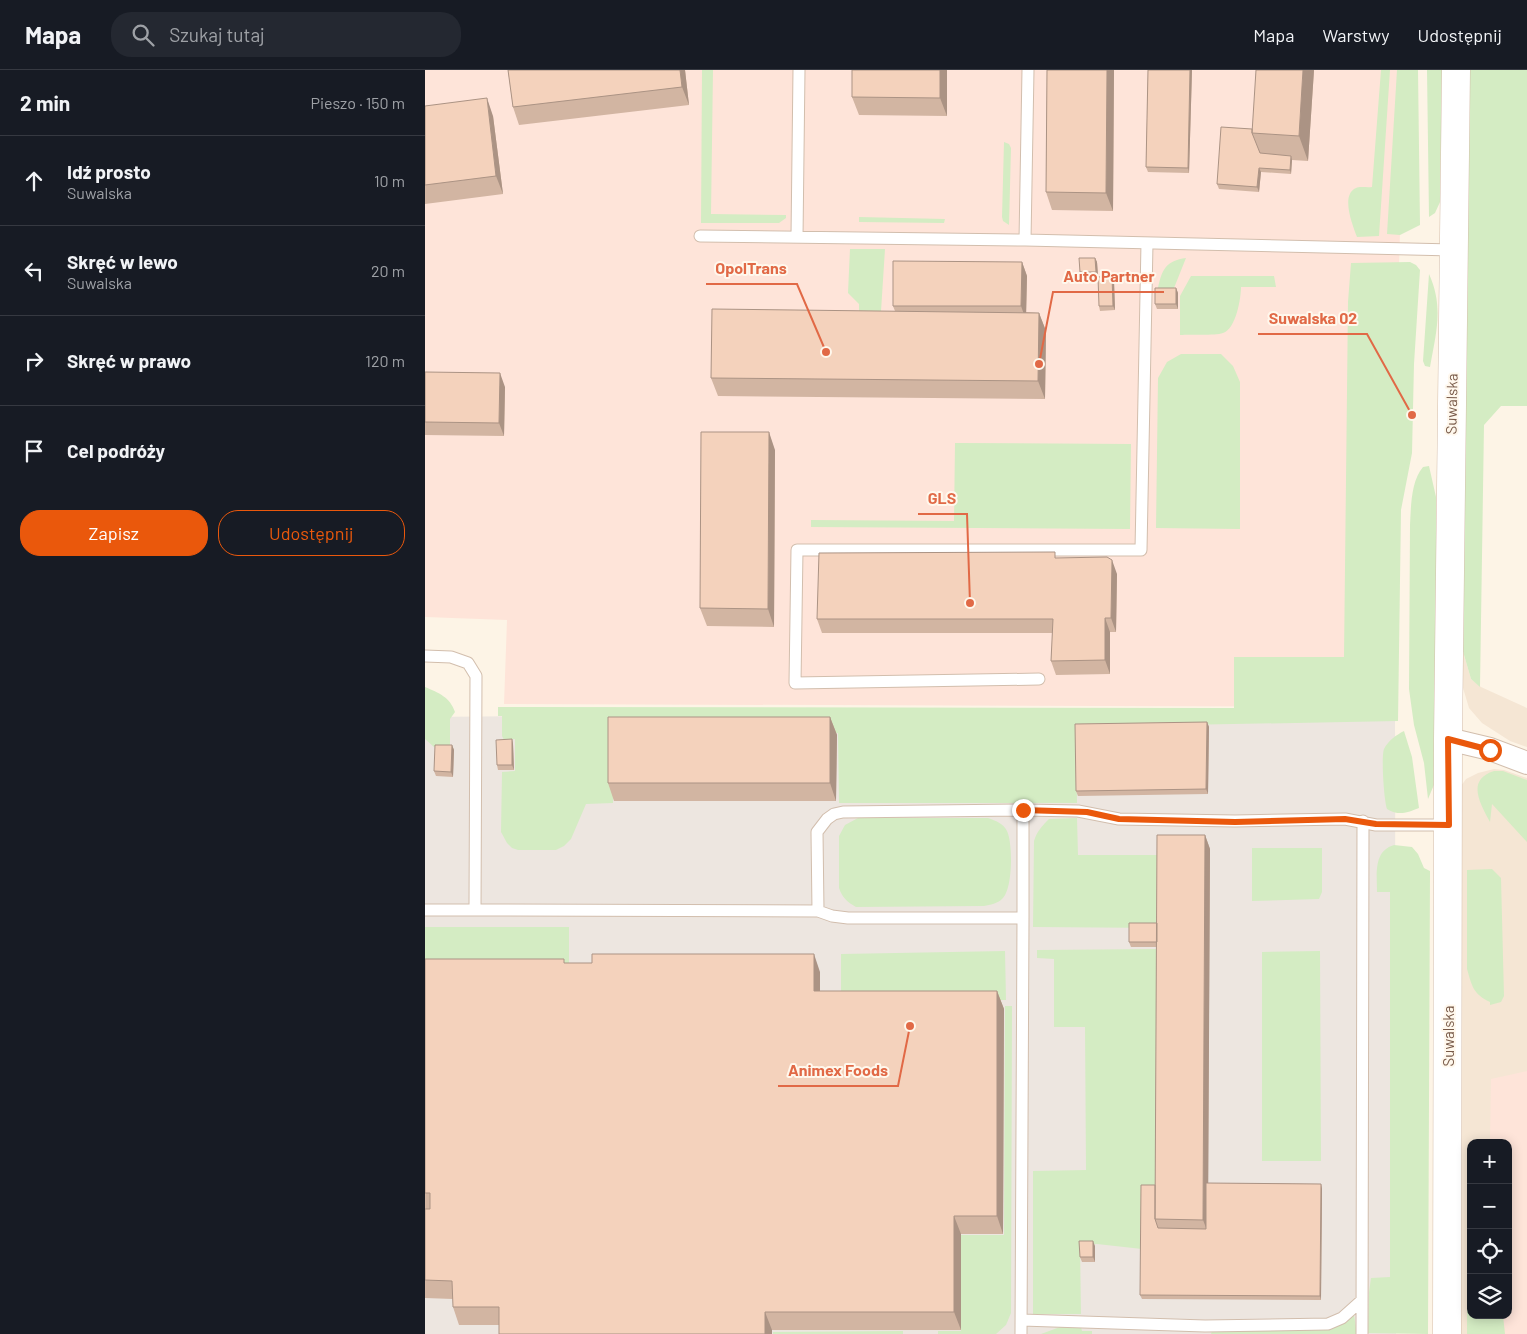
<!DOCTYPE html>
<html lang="pl">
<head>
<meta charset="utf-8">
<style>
  body { margin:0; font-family:Barlow,sans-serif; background:#242831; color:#f1f3f6 }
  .controls { position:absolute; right:15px; bottom:15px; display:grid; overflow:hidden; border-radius:10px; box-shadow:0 2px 12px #0003 }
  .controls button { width:45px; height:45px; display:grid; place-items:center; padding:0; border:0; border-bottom:1px solid #363941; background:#171b24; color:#f1f3f6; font:25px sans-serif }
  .stop { position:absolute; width:15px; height:15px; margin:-11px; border:4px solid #ea580c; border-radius:50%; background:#fff }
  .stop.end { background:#ea580c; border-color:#fff; box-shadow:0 1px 5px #0008 }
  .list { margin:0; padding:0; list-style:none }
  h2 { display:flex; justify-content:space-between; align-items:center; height:65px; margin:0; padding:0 20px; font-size:21px }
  h2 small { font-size:16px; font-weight:400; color:#9ea1a6 }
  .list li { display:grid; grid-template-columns:32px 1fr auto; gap:15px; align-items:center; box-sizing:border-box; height:90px; padding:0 20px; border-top:1px solid #363941 }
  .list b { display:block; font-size:19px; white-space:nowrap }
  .list p { margin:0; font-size:16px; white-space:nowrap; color:#9ea1a6 }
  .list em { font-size:16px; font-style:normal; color:#9ea1a6 }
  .actions { display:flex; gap:10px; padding:15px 20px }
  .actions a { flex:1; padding:11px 0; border:1px solid #ea580c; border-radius:20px; text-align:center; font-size:18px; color:#ea580c }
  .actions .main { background:#ea580c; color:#fff }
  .icon { flex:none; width:28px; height:28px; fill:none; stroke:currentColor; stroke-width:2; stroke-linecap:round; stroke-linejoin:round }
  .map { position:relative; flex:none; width:1102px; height:1264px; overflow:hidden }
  header { display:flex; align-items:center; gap:30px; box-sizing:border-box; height:70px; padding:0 25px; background:#171b24; border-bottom:1px solid #363941 }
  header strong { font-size:24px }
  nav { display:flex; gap:28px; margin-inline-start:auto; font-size:18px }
  .search { width:350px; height:45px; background:#242831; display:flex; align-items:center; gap:12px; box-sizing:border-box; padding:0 18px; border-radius:20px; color:#9ea1a6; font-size:19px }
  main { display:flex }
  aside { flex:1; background:#171b24 }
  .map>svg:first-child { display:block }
  .residential { fill:#f5e6d4; fill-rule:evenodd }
  .commercial { fill:#fee4d9 }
  .industrial { fill:#ede6e0 }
  .green { fill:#d4ecc3 }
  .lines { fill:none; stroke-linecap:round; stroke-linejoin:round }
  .lane-casing { stroke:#d2bead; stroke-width:13 }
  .street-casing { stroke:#d2bead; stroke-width:24 }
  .secondary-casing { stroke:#d5beab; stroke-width:29 }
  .lane { stroke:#fff; stroke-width:11 }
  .street { stroke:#fff; stroke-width:22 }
  .secondary { stroke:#fff; stroke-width:28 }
  .wall { fill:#d2b5a2 }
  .shaded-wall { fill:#ab9384 }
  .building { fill:#f4d2bc; stroke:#ab9384 }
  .route { stroke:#ea580c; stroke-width:6 }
  .labels { text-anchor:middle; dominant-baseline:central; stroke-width:4; stroke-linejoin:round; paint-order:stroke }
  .street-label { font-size:15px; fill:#785a49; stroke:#fff8ed }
  .leader { fill:none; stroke:#e16946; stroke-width:2 }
  .callout-dot { fill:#e16946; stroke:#fff8ed; stroke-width:2 }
  .callout-label { font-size:16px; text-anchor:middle; font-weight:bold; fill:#e16946; stroke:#fff8ed; stroke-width:4; stroke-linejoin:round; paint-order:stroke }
</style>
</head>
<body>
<header>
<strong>Mapa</strong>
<div class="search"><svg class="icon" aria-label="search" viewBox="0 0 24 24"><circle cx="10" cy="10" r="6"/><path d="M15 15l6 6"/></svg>Szukaj tutaj</div>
<nav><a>Mapa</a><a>Warstwy</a><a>Udostępnij</a></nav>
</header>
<main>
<aside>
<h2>2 min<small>Pieszo · 150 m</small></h2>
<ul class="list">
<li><svg class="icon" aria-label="ahead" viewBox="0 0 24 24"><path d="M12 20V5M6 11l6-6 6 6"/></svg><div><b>Idź prosto</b><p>Suwalska</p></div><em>10 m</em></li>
<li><svg class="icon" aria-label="left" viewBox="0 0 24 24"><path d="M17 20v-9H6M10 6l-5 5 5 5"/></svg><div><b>Skręć w lewo</b><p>Suwalska</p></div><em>20 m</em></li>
<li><svg class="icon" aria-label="right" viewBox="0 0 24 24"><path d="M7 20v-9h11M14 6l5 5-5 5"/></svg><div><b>Skręć w prawo</b></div><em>120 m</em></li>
<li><svg class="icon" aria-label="arrive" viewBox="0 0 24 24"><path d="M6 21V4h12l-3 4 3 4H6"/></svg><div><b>Cel podróży</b></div></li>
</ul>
<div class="actions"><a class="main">Zapisz</a><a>Udostępnij</a></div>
</aside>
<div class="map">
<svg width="1102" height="1264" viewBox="0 0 1102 1264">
  <rect width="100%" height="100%" fill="#fdf4e6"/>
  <path class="residential" d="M 1037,578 L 1046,609 L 1056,617 L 1102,638 L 1102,677 L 1085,671 L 1057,653 L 1044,638 L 1038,618 Z
    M 1069,699 L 1079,700 L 1102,708 L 1102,1264 L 1034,1264 L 1036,716 L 1041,709 L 1053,703 ZM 1046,1073 L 1083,1073 L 1083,1245 L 1046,1245 Z"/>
  <path class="commercial" d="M 0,0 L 980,0 L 974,195 L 969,637 L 79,634 L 82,550 L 0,547 Z
    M 1102,1001 L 1102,1264 L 1062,1264 L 1062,1245 L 1083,1245 L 1083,1073 L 1065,1073 L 1066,1009 Z"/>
  <path class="industrial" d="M 970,639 L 971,1264 L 0,1264 L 0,647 Z"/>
  <path class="green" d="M 277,0 L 288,0 L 286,144 L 361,145 L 361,148 L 354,153 L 276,153 Z
    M 956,0 L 965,0 L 954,166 L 932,167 C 928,156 915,125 931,118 C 935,116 942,118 947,117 Z
    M 972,0 L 993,0 L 995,155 L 975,165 L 962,164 Z
    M 1002,0 L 1017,0 L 1015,132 L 1010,143 L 1004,147 Z
    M 1045,0 L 1102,0 L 1102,336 L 1076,336 L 1059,355 L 1055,617 L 1046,609 L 1037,578 Z
    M 579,72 L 584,74 L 586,78 L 584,155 L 578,151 L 577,147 Z
    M 434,147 L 520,149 L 519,153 L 434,152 Z
    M 425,179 L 460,179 L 455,257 L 434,257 L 434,234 L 423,223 Z
    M 761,188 L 749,218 L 733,218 C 737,199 741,191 761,188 Z
    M 985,192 L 991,195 L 995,200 L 989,294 L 987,383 L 976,440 L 973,651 L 651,657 L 652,733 L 414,733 L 413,663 L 188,663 L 188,733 L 161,734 L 146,769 L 139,776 L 131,780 L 93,780 L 87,778 L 82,773 L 76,762 L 77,702 L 90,701 L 90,669 L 79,670 L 77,666 L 77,646 L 73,646 L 73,637 L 809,638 L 809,587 L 919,587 L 923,232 L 926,193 Z
    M 1004,204 C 1019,237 1011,263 1005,297 L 1000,296 L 998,291 Z
    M 766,206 L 849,206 L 851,217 L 816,217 C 816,228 811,259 798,263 C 789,266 766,264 755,265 L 755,226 Z
    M 756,284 L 796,284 L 808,296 L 815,312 L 815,459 L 731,458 L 733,308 L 742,292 Z
    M 530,373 L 706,374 L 705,459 L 386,457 L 386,450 L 529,451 Z
    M 1004,396 L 1011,427 L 1011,710 L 1003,729 L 999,693 L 989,655 L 984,619 L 985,455 C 986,436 986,411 998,397 Z
    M 0,617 C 14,623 25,627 30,642 L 25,649 L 25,678 L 9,677 L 0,669 Z
    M 979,661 L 987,687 L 994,738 C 981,743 974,746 962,739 C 959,730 956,687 959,679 C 963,671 971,665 979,661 Z
    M 1069,701 L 1078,701 L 1102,710 L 1102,772 L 1067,734 L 1065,752 C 1055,733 1041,710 1069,701 Z
    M 433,748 L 563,748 C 571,751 578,753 582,761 C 588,773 588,820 577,829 C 573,833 565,835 559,836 L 431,837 C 422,832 417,827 414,818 L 414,766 L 420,755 Z
    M 652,748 L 653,785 L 737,785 L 737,858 L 608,857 L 609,771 C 612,761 617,756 624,749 Z
    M 969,775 L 987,777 L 993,784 L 999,798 L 1005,801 L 1003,1264 L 943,1263 L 944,1222 L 946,1208 L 965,1207 L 965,822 L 952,822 C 952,805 948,781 969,775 Z
    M 827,778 L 897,778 L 897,822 L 894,829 L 827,831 Z
    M 1067,799 L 1076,808 L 1079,926 L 1076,932 L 1065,935 L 1065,932 C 1048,924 1047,916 1042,899 L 1042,800 Z
    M 0,857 L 144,857 L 144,902 L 0,902 Z
    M 735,879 L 733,1119 L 717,1179 L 672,1174 L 655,1175 L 656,1244 L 608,1244 L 608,1101 L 661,1100 L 660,957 L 629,957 L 629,889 L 612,888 L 612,880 Z
    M 580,881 L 581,930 L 416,930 L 416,884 Z
    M 895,881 L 896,1091 L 837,1091 L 837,882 Z
    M 580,936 L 587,936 L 586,1243 L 581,1255 L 571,1264 L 513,1264 L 513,1261 L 536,1261 L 536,1165 L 579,1165 Z
    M 1046,1125 L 1046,1245 L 1078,1245 L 1080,1264 L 1042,1264 L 1042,1130 Z
    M 929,1245 L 932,1264 L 786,1264 L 787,1261 L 905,1260 Z
    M 635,1257 L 656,1257 L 657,1261 L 667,1261 L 667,1264 L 616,1264 Z
    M 478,1261 L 478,1264 L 348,1264 L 348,1262 Z"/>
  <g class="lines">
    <defs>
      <path id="lane" d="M 275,166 L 600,170 L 1028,180
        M 372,167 L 374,0
        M 600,170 L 603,0
        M 0,586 L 26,587 L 43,593 L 51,606 L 50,840 L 393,841
        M 614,609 L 370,613 L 372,480 L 716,480 L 722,173
        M 598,740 L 598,848 L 423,848 L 407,846 L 393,841 L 392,762 L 402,749 L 409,744 L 418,742 L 598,740 L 653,741 L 694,749 L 810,751 L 920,749 L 951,755 L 1024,755
        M 0,840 L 50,840
        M 597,1250 L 780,1256 L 903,1254 L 917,1248 L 936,1231
        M 596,1264 L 598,848
        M 937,1264 L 938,751"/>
      <path id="street" d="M 1023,669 L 1065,679 L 1102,693"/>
      <path id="secondary" d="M 1022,1264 L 1023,669 L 1031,0"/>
    </defs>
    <use href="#lane" class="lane-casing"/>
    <use href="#street" class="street-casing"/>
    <use href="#secondary" class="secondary-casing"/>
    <use href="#lane" class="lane"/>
    <use href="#street" class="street"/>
    <use href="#secondary" class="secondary"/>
  </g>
  <path class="wall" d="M 83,0 L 260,0 L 264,35 L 94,55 L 88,37 Z
    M 427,0 L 522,0 L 522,46 L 434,45 L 427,27 Z
    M 622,0 L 689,0 L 688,141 L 627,140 L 621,122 Z
    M 723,0 L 767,0 L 764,103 L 723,102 L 721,97 Z
    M 889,0 L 883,91 L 867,90 L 866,104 L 836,102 L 834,122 L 794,119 L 792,114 L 827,59 Z
    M 0,36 L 68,46 L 78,124 L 0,134 Z
    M 670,188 L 672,192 L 673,206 L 657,207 L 655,202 Z
    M 597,192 L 602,206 L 601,242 L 614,243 L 621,261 L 620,329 L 293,326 L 286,308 L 470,241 L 468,236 Z
    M 687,206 L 689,211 L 690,240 L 675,241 L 674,236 Z
    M 751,218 L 753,223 L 753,239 L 732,239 L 730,234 Z
    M 0,302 L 80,317 L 79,366 L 0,365 Z
    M 350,380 L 349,557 L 282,556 L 275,538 Z
    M 633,488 L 692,504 L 691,562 L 685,562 L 685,604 L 631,605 L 626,591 L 628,563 L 397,563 L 392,549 Z
    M 405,647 L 412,665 L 411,731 L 189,731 L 183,713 Z
    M 782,652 L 784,657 L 783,724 L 653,726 L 651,721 Z
    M 87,669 L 88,674 L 89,700 L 73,700 L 72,695 Z
    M 27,675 L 29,680 L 28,707 L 11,706 L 9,701 Z
    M 780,765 L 785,779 L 783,1113 L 896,1114 L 897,1119 L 896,1230 L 717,1229 L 715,1225 L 730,1115 L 732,877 L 706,877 L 704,872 L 732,853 Z
    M 0,889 L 141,893 L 395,902 L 395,921 L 572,921 L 579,939 L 578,1164 L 536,1164 L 536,1260 L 347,1260 L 74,1255 L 34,1255 L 28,1237 L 28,1229 L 0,1228 Z
    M 670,1176 L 670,1192 L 657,1192 L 655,1187 Z"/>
  <path class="shaded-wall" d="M 255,0 L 260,0 L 264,35 L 257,17 Z
    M 515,0 L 522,0 L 522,46 L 515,28 Z
    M 682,0 L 689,0 L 688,141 L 681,123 Z
    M 765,0 L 767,0 L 764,103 L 763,98 Z
    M 878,0 L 889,0 L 883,91 L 874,66 Z
    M 62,28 L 68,46 L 78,124 L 71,106 Z
    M 866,86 L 867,90 L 866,104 L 865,100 Z
    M 834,98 L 836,102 L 834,122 L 832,117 Z
    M 670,188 L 672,192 L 673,206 L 671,202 Z
    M 597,192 L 602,206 L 601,250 L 596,236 Z
    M 687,206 L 689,211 L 690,240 L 688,236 Z
    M 751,218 L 753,223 L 753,239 L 751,234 Z
    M 614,243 L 621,261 L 620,329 L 613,311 Z
    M 75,303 L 80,317 L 79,366 L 74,353 Z
    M 344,362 L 350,380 L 349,557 L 343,539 Z
    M 687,490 L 692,504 L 691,562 L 686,548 Z
    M 680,548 L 685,562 L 685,604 L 680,590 Z
    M 405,647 L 412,665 L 411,731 L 405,713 Z
    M 782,652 L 784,657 L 783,724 L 781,719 Z
    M 87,669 L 88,674 L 89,700 L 87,695 Z
    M 27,675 L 29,680 L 28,707 L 26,702 Z
    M 780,765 L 785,779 L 783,1163 L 778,1150 Z
    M 389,884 L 395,902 L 395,939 L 389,921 Z
    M 572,921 L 579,939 L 578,1164 L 572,1146 Z
    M 896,1114 L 897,1119 L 896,1230 L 895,1226 Z
    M 529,1146 L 536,1164 L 536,1260 L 529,1242 Z
    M 668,1171 L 670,1176 L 670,1192 L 668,1187 Z
    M 340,1242 L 347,1260 L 347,1264 L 340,1264 Z"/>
  <path class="building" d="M 83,0 L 255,0 L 257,17 L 88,37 Z
    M 427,0 L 515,0 L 515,28 L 427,27 Z
    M 622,0 L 682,0 L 681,123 L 621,122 Z
    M 723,0 L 765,0 L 763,98 L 721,97 Z
    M 831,0 L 878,0 L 874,66 L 827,63 Z
    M 62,28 L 71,106 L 0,115 L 0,36 Z
    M 796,57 L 827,59 L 827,63 L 835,83 L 866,86 L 865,100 L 834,98 L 832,117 L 792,114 Z
    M 654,188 L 670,188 L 671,202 L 655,202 Z
    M 468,191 L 597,192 L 596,236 L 468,236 Z
    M 687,206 L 688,236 L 674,236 L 673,207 Z
    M 730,218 L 751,218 L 751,234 L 730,234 Z
    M 287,239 L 614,243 L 613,311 L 286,308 Z
    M 0,302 L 75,303 L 74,353 L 0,352 Z
    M 276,362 L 344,362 L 343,539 L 275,538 Z
    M 630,482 L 630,488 L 682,487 L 687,490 L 686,548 L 680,548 L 680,590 L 626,591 L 628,549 L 392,549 L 394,483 Z
    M 183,647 L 405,647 L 405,713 L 183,713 Z
    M 782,652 L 781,719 L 651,721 L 650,654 Z
    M 87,669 L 87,695 L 72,695 L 71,670 Z
    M 10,675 L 27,675 L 26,702 L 9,701 Z
    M 732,765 L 780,765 L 778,1150 L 730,1149 Z
    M 704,853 L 732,853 L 732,872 L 704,872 Z
    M 167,884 L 389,884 L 389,921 L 572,921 L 572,1146 L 529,1146 L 529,1242 L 340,1242 L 340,1264 L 74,1264 L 74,1237 L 28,1237 L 27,1211 L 0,1210 L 0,1139 L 5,1139 L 5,1123 L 0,1123 L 0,889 L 139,889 L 139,893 L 167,893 Z
    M 781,1113 L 896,1114 L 895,1226 L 715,1225 L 716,1115 L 730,1115 L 730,1149 L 733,1158 L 781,1159 Z
    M 654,1171 L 668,1171 L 668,1187 L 655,1187 Z"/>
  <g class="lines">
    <path class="route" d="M 598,740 L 662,742 L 694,749 L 810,752 L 920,749 L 951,754 L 1024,755 L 1023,669 L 1065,680"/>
  </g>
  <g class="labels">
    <g class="street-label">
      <text transform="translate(1026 334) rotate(-89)">Suwalska</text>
      <text transform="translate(1023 966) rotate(-90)">Suwalska</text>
    </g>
  </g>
  <path class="leader" d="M401 282L372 214H281M614 294L628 222H739M987 345L942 264H833M545 533L542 444H493M485 956L473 1016H353"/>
  <g class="callout-dot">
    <circle cx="401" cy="282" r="5"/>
    <circle cx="614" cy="294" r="5"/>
    <circle cx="987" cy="345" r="5"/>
    <circle cx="545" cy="533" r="5"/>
    <circle cx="485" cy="956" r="5"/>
  </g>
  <g class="callout-label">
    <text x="326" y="204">OpolTrans</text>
    <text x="684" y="212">Auto Partner</text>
    <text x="888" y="254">Suwalska 02</text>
    <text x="517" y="434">GLS</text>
    <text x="413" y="1006">Animex Foods</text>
  </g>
</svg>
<div class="controls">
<button>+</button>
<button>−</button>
<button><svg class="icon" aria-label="locate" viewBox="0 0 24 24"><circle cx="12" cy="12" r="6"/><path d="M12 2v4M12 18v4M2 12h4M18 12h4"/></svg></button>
<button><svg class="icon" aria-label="layers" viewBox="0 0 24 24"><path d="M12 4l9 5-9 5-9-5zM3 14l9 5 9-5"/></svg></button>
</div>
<div class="stop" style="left:1065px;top:680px"></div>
<div class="stop end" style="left:598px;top:740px"></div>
</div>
</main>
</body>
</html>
